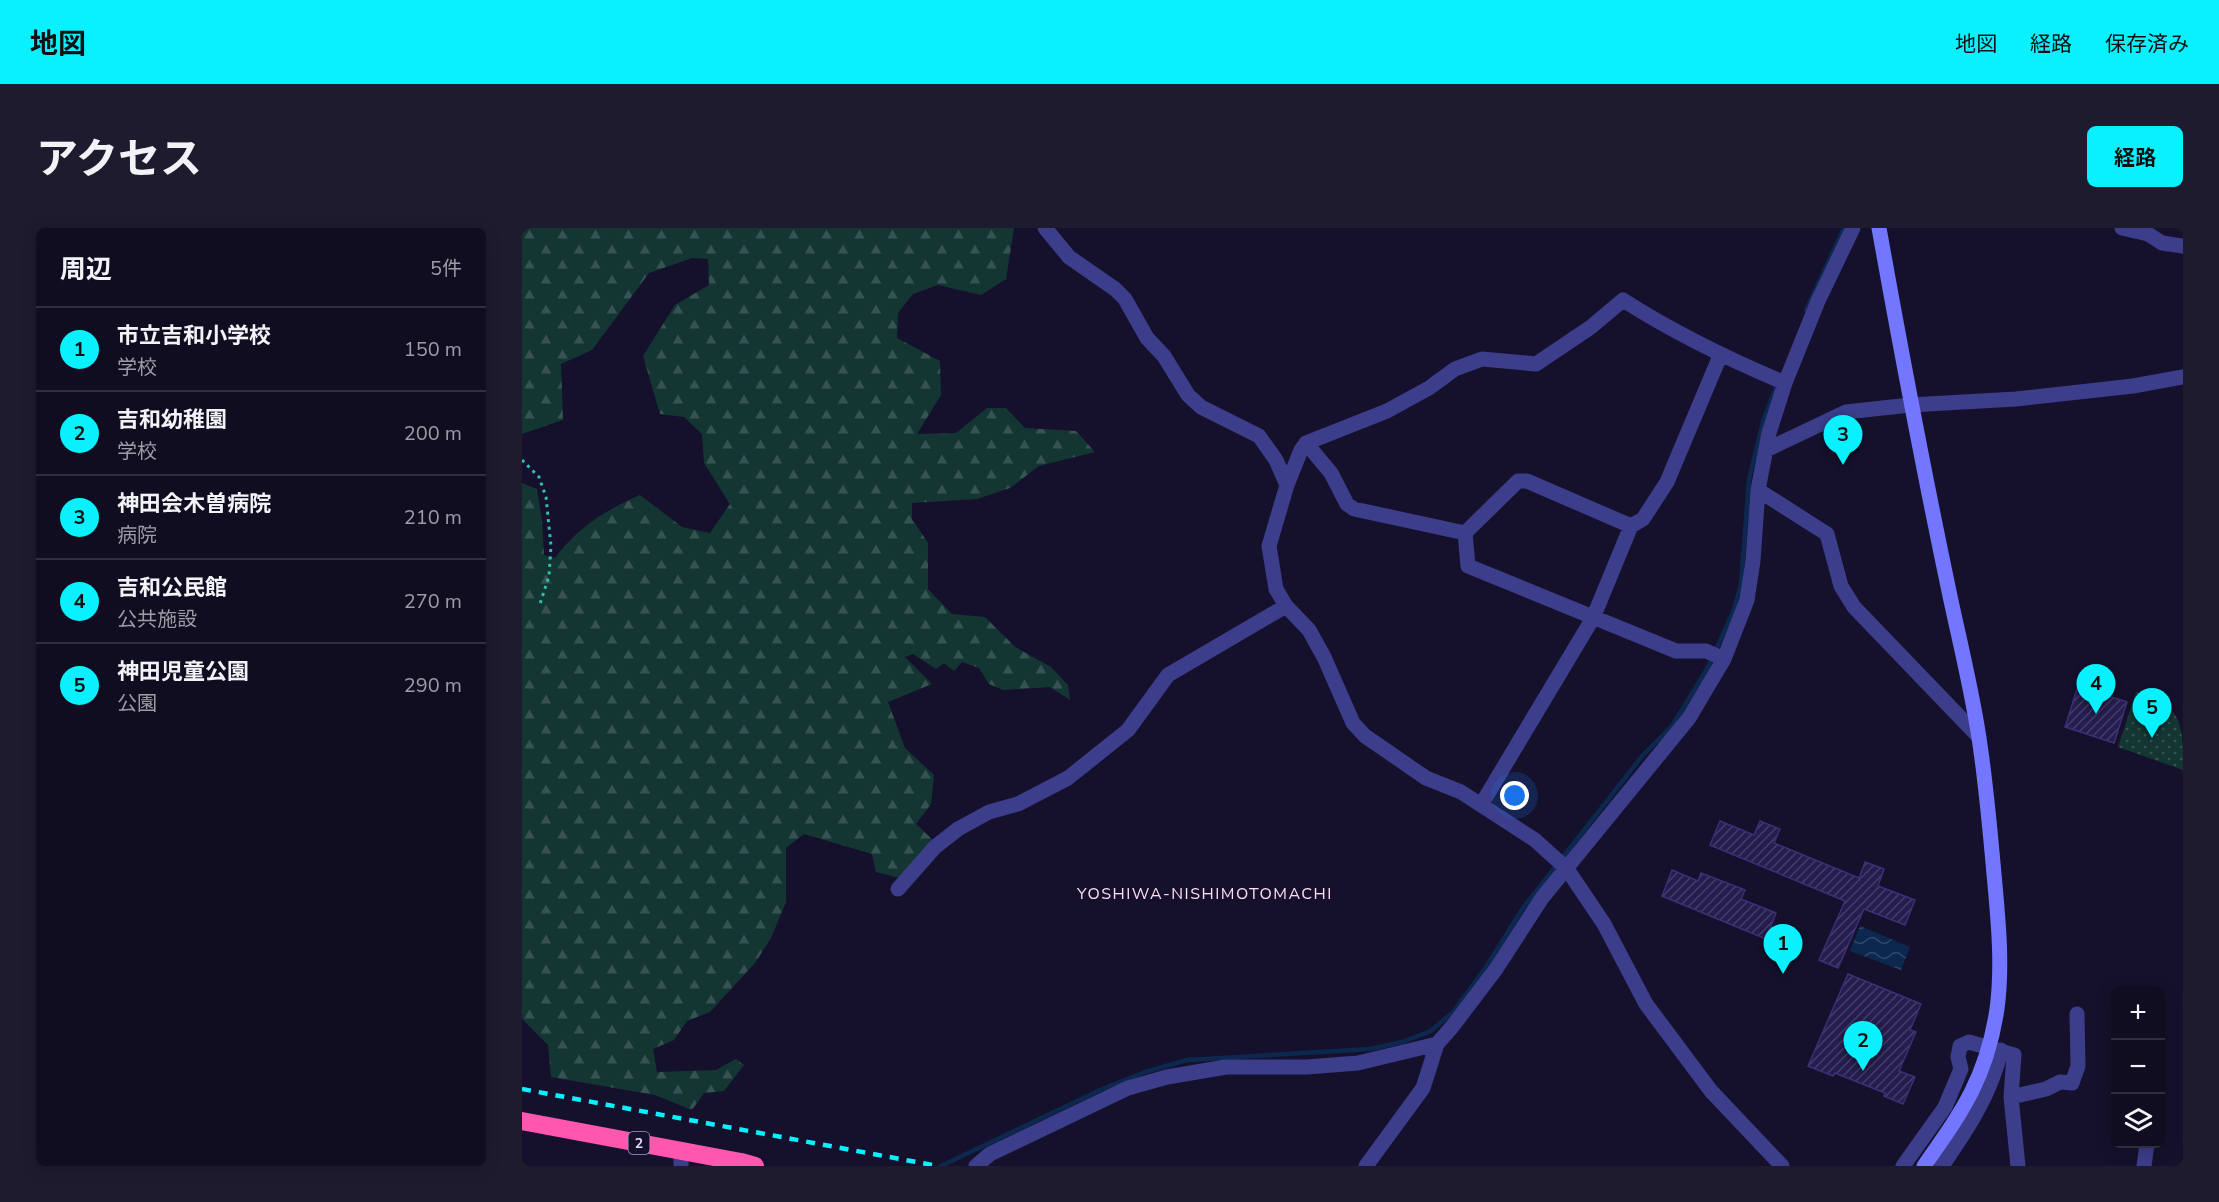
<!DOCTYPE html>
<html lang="ja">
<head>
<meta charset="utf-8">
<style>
  body { margin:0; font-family:"Nunito Sans","Noto Sans JP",sans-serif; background:#1e1b2e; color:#f1f3f6 }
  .controls { position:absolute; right:18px; bottom:18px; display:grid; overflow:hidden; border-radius:9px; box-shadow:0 3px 15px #0003 }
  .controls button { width:54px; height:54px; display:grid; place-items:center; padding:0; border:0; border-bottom:2px solid #302d3f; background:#100d21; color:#f1f3f6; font:30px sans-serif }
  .you { position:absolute; left:993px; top:568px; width:21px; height:21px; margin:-15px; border:4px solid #fff; border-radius:50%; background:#1a73e8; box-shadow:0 0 0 9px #1a73e833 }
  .badge { display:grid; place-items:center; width:39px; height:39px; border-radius:50%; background:#08f1ff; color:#111; font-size:20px; font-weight:700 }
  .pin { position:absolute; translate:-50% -50px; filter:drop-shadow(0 2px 3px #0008) }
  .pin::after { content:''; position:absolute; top:32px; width:21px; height:18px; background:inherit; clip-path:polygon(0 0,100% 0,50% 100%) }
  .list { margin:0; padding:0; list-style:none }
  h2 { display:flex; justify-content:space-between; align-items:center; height:78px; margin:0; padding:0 24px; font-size:26px }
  h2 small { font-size:20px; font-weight:400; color:#9c9ca5 }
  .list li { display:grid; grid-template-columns:39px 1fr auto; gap:18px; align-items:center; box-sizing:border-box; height:84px; padding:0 24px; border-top:2px solid #302d3f }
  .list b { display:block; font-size:22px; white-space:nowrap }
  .list p { margin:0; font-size:20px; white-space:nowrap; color:#9c9ca5 }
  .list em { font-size:20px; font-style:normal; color:#9c9ca5 }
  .icon { flex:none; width:33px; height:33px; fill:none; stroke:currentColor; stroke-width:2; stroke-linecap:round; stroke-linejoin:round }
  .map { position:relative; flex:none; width:1661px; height:938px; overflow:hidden; border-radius:9px }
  header { display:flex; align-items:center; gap:36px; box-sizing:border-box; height:84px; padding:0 30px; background:#08f1ff; color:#111 }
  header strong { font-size:28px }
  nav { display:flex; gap:33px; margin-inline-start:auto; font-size:21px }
  .intro { display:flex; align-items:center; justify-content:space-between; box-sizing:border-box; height:144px; padding:0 36px }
  h1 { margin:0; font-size:42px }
  .button { padding:15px 27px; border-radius:9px; background:#08f1ff; color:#111; font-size:21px; font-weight:700 }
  main { display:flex; gap:36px; padding:0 36px }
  aside { flex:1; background:#100d21; border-radius:9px; box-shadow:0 3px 15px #0003 }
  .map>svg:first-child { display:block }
  .forest { fill:url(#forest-firs) }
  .park { fill:url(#park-dots) }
  .water { fill:url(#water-waves) }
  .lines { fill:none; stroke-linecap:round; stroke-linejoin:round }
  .stream { stroke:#0d284f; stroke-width:4.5 }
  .building { fill:url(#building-hatch); stroke:#3b2f79; stroke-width:1.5 }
  .path { stroke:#31bfb0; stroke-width:3; stroke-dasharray:3 4.5; stroke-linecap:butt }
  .street { stroke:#3c3d8b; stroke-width:15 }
  .secondary { stroke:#7376ff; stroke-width:15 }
  .highway { stroke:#ff57af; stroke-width:18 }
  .rail { stroke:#08f1ff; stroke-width:4.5; stroke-dasharray:9 8; stroke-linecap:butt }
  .labels { text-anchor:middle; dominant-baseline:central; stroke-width:4.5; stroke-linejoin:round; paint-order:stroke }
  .shield { fill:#15112c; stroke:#a29fc0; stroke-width:1.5 }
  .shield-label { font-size:14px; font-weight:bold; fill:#dfdcff }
  .neighbourhood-label { font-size:16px; letter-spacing:1.5px; fill:#ffdef5; stroke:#15112c }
</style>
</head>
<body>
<header>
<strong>地図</strong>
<nav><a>地図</a><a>経路</a><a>保存済み</a></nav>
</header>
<div class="intro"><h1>アクセス</h1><a class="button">経路</a></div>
<main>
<aside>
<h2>周辺<small>5件</small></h2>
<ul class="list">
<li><span class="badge">1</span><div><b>市立吉和小学校</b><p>学校</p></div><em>150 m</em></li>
<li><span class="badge">2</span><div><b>吉和幼稚園</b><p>学校</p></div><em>200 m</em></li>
<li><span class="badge">3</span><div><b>神田会木曽病院</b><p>病院</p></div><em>210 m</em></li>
<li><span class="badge">4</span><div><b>吉和公民館</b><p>公共施設</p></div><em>270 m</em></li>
<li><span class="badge">5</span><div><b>神田児童公園</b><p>公園</p></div><em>290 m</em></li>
</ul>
</aside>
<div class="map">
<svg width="1661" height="938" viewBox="0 0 1661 938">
  <defs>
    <pattern id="forest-firs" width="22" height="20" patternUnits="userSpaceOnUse" patternTransform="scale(1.5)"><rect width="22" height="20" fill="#143633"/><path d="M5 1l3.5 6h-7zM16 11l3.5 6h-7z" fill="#365252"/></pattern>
    <pattern id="park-dots" width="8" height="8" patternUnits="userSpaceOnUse" patternTransform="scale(1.5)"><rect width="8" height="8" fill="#143633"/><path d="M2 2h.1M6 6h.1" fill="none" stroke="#365252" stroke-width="1.8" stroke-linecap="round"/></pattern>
    <pattern id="water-waves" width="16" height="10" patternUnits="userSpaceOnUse" patternTransform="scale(1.5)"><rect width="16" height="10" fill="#0d284f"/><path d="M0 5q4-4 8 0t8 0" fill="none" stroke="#304769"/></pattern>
    <pattern id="building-hatch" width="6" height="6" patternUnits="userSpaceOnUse" patternTransform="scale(1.5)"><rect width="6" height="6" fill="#251d4d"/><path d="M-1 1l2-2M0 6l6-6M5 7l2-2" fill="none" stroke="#443d68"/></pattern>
  </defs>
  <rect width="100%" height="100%" fill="#15112c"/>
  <path class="forest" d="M 0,0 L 492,0 L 484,51 L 459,67 L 416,57 L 391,66 L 376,85 L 375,110 L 418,133 L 419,167 L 395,206 L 434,205 L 465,180 L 484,180 L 503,200 L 554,203 L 573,224 L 517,238 L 488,260 L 455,271 L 390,275 L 390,291 L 406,315 L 406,361 L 430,386 L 463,389 L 493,419 L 529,439 L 546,457 L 548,472 L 528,459 L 481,462 L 467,456 L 457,440 L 440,434 L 432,443 L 422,435 L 414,441 L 391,426 L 383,429 L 410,456 L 366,474 L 383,520 L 412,547 L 409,576 L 394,596 L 411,612 L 385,652 L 354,644 L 350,626 L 282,606 L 264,620 L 264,674 L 249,710 L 233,735 L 188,784 L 165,793 L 152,812 L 131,821 L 135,844 L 194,842 L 214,831 L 222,837 L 202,863 L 182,865 L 170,882 L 133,867 L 29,849 L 26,817 L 0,791 L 0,255 L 15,261 L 20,293 L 22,327 L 33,330 C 56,299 84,282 118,267 L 160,299 L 188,305 L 208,276 L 182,235 L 180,206 L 162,189 L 138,186 L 121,128 L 153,77 L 187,57 L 186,31 L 170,30 L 127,45 L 70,122 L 39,136 L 41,192 L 0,206 Z"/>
  <path class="park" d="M 1614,464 C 1661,477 1661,496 1661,542 L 1596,519 Z"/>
  <path class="water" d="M 1338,698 L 1388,719 L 1379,742 L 1328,723 Z"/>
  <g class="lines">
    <path class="stream" d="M 1284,82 L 1322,0
      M 419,938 L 578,862 L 623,844 L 665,832 L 848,821 L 880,814 L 909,803 L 931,784 L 964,739 L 1001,680 L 1121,527 L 1150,498 L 1185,441 L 1211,384 L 1219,357 L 1227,251 L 1242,190 L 1256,154"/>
  </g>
  <path class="building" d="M 1556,458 L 1605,474 L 1592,515 L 1543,499 Z
    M 1198,593 L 1232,607 L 1238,593 L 1258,601 L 1252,615 L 1337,650 L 1343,634 L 1362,641 L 1356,658 L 1393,672 L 1383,697 L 1342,681 L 1316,740 L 1297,732 L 1323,673 L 1188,617 Z
    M 1150,642 L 1176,653 L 1179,645 L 1223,662 L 1219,671 L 1254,685 L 1244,711 L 1140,668 Z
    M 1326,746 L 1399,776 L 1388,802 L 1394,804 L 1377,843 L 1393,849 L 1381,876 L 1362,868 L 1363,865 L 1313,845 L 1311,848 L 1286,838 Z"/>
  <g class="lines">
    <path class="path" d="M 0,232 L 17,249 L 24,269 L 29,318 L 27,348 L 17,379"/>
    <path class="street" d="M 523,0 L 547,29 L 593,61 L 603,71 L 625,110 L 642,128 L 666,167 L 679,179 L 737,208 L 754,232 L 765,257
      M 1600,0 L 1626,6 L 1640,15 L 1661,18
      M 784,215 L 809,245 L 825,276 L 832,281 L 943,305
      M 1244,222 L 1324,184 L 1388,177 L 1494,171 L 1611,158 L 1661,149
      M 1236,262 L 1305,306 L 1319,358 L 1332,379 L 1457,509
      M 1109,298 L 1005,253 L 996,253 L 943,305 L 946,338 L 1154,423 L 1184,423 L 1202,431
      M 959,577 L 1071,390 L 1109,298 L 1121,291 L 1145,254 L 1198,128
      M 376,661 L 413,619 L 436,601 L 467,584 L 496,576 L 546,550 L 606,502 L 646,447 L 764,378
      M 1489,869 L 1524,861 L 1538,854 L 1550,855 L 1556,838 L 1555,786
      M 159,938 L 159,923
      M 454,938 L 468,926 L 606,860 L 645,849 L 704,839 L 785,839 L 836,835 L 915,816
      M 844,938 L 901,860 L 915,816 L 930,799 L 974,741 L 1020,670 L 1167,490 L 1202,431 L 1225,372 L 1231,333 L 1236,262 L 1247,205 L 1263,155 L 1296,73 L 1331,0
      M 1260,938 L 1189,863 L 1124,776 L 1082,696 L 1045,641 L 1013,612 L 939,564 L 904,550 L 843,508 L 831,495 L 802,429 L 787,402 L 764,378 L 754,361 L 747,318 L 765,257 L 779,222 L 784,215 L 865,183 L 907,160 L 933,141 L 960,131 L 1014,136 L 1069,99 L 1101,72 C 1154,106 1206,131 1263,155
      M 1381,938 L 1423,879 L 1439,841 L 1436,829 L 1438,818 L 1447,814 L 1492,827 L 1489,869 L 1496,938
      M 1420,938 C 1445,902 1469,866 1479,822
      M 1622,938 L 1625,916"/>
    <path class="secondary" d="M 1357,0 C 1379,123 1402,245 1428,368 C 1438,415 1450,463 1457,510 C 1464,555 1468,601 1472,646 C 1476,690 1481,737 1475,781 C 1465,849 1440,884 1402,938"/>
    <path class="highway" d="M 0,893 L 219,934 L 233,938"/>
    <path class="rail" d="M 0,861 L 416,938"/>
  </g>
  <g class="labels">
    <rect class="shield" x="106.5" y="904" width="21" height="22" rx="4.5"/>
    <g class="shield-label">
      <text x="117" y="915">2</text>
    </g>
    <g class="neighbourhood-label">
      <text x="683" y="666">YOSHIWA-NISHIMOTOMACHI</text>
    </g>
  </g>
</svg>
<div class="controls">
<button>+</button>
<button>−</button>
<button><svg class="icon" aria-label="layers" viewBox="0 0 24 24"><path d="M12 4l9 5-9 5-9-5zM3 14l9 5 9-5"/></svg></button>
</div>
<div class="you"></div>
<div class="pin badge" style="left:1261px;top:746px">1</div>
<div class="pin badge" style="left:1341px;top:843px">2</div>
<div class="pin badge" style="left:1321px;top:237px">3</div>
<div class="pin badge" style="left:1574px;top:486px">4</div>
<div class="pin badge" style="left:1630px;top:510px">5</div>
</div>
</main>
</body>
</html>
